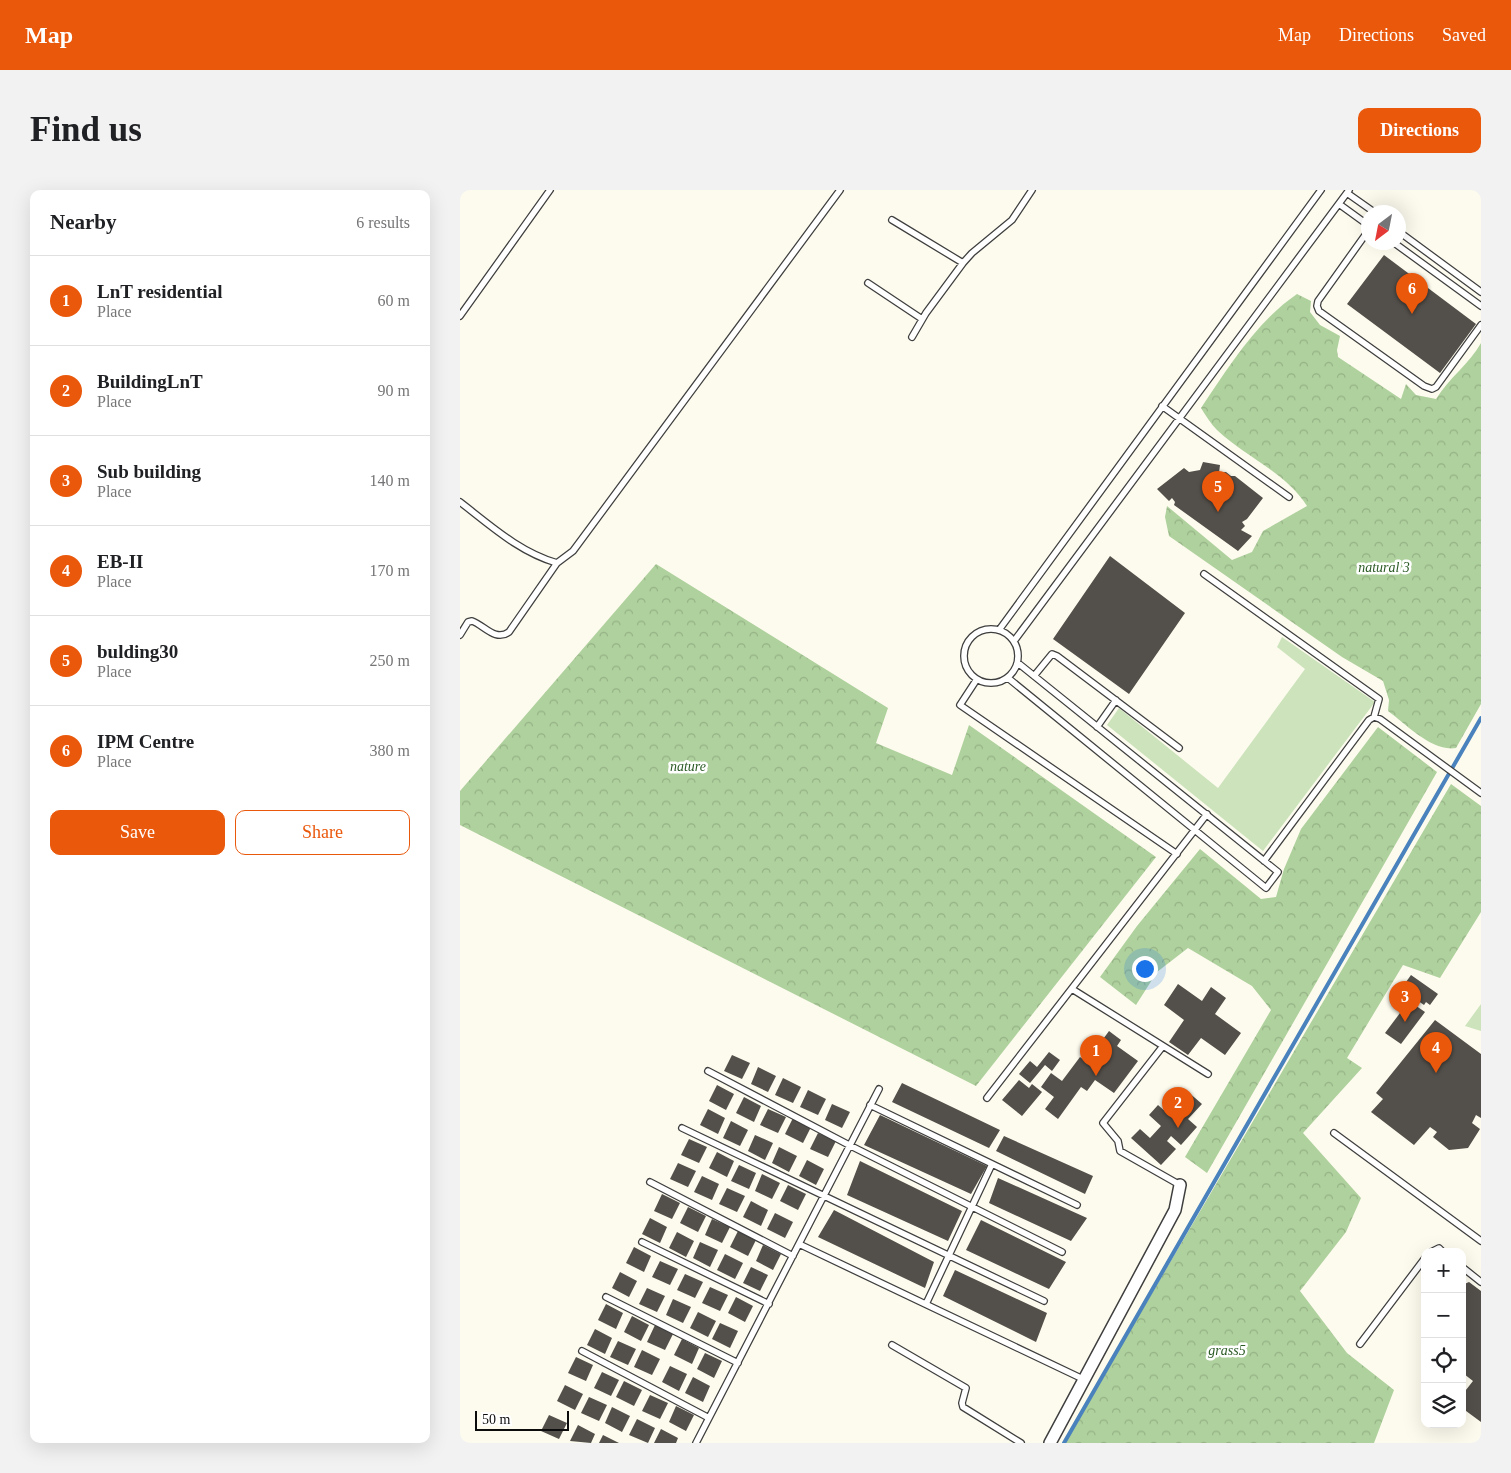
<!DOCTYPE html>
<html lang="en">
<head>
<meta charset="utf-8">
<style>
  body { margin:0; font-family:Georgia,serif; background:#f2f2f2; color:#202124 }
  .controls { position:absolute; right:15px; bottom:15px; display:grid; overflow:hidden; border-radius:10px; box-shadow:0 5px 20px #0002 }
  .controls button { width:45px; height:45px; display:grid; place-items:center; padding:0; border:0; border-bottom:1px solid #e0e0e0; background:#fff; color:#202124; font:25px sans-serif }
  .compass { position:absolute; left:901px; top:15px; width:45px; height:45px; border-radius:50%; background:#fff; box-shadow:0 5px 20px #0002; rotate:212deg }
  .scale { position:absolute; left:15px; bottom:12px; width:94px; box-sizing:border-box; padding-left:5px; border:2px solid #0c0c0c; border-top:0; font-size:14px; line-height:18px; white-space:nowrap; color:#0c0c0c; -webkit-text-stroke:4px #fff; paint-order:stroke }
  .you { position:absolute; left:684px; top:778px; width:18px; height:18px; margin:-12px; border:4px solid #fff; border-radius:50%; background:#1a73e8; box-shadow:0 0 0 8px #1a73e833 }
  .badge { display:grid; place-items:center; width:32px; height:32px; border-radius:50%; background:#ea580c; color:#fff; font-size:16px; font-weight:700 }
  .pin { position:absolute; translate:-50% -41px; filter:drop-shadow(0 1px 2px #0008) }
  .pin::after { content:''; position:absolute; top:26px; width:18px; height:15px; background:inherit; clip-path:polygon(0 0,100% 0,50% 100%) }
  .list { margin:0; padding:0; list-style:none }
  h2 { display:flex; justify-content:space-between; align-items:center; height:65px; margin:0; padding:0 20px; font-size:21px }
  h2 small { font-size:16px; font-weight:400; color:#757577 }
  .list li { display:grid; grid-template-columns:32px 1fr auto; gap:15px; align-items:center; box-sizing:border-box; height:90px; padding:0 20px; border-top:1px solid #e0e0e0 }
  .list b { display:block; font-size:19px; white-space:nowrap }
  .list p { margin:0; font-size:16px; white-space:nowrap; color:#757577 }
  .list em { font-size:16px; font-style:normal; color:#757577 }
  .actions { display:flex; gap:10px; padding:15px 20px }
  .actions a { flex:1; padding:11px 0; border:1px solid #ea580c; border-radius:10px; text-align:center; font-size:18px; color:#ea580c }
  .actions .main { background:#ea580c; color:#fff }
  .icon { flex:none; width:28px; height:28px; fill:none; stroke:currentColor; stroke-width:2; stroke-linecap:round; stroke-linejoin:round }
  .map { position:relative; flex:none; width:1021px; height:1253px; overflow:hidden; border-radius:10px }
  header { display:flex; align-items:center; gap:30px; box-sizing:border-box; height:70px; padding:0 25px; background:#ea580c; color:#fff }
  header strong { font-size:24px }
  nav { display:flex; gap:28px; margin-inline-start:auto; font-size:18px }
  .intro { display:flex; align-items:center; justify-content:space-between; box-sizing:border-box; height:120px; padding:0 30px }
  h1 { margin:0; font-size:35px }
  .button { padding:12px 22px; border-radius:10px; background:#ea580c; color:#fff; font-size:18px; font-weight:700 }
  main { display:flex; gap:30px; padding:0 30px }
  aside { flex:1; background:#fff; border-radius:10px; box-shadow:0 5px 20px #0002 }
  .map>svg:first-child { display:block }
  .grass { fill:#cce3bc }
  .forest { fill:url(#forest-crowns) }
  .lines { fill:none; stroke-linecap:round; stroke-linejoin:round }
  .stream { stroke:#4982bc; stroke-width:4 }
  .building { fill:#534f4a }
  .lane-casing { stroke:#3f3f3f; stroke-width:8 }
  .street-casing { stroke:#3f3f3f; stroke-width:14 }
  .lane { stroke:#fff; stroke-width:5.5 }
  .street { stroke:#fff; stroke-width:11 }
  .labels { text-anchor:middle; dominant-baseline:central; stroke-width:5; stroke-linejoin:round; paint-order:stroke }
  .park-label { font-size:14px; font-style:italic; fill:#2b5b25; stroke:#fff }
</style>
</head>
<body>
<header>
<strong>Map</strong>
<nav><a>Map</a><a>Directions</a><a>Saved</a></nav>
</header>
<div class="intro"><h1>Find us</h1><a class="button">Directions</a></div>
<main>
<aside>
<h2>Nearby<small>6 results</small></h2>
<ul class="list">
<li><span class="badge">1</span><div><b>LnT residential</b><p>Place</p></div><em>60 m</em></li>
<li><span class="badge">2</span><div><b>BuildingLnT</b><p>Place</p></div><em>90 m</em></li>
<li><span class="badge">3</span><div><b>Sub building</b><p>Place</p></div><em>140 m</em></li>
<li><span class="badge">4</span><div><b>EB-II</b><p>Place</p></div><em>170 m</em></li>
<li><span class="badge">5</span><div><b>bulding30</b><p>Place</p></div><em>250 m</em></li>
<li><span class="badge">6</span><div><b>IPM Centre</b><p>Place</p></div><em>380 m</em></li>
</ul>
<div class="actions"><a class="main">Save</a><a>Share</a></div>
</aside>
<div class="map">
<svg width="1021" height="1253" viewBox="0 0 1021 1253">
  <defs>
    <pattern id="forest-crowns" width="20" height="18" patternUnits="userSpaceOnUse" patternTransform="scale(1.25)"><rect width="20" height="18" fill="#afd19d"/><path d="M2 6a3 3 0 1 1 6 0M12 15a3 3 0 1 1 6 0" fill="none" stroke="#95b286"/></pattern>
  </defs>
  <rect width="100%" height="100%" fill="#fdfbee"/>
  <path class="grass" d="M 822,447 L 915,512 L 803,661 L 647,535 L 659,518 L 758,598 L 845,479 L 817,457 Z
    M 1021,814 L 1021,841 L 1005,836 Z"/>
  <path class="forest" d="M 837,104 L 851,111 L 850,122 L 860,135 L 880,146 L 877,160 L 878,167 L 941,209 L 946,194 L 956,205 L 976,209 C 989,188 1010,173 1021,153 L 1021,514 L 996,558 C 972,562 946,534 928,521 L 929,510 L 923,491 L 882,467 L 709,346 L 705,327 L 707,316 L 772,370 L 792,362 L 803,341 L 847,316 C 826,283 786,267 757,240 C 751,234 746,226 741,218 C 768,178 796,132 837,104 Z
    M 196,374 L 428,518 L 416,553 L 492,585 L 509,535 L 696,667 L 516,896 L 0,635 L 0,601 Z
    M 918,537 L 977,582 L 747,983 L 725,967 L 811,820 L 792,796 L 728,758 L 697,782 L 676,815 L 640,787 L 677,736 L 740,659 L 801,709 L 816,707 L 824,679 L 841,639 Z
    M 991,594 L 1021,616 L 1021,722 L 980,788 L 943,775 L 887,868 L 902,878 L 843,943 L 901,1008 L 886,1042 L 840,1101 L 887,1163 L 934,1200 L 914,1253 L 604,1253 Z"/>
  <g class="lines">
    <path class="stream" d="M 604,1253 L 1021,528"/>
  </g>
  <path class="building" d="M 924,65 L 1016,134 L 980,183 L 887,114 Z
    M 743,272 L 760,275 L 759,283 L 766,282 L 771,286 L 775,286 L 803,308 L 787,329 L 782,332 L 785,336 L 781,340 L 792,346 L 778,361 L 714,315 L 715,312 L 712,308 L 709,311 L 697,299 L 724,278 L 729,282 L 740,280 Z
    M 650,366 L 725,423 L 669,504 L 593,449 Z
    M 951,785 L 978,804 L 970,815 L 966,812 L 964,815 L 941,799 Z
    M 718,794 L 742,811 L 751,797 L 766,808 L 755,824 L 781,843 L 765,865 L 741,848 L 728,865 L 709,852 L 724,830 L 704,815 Z
    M 949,811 L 965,822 L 941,854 L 925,843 Z
    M 975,830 L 1021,864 L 1021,928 L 1016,925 L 1012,933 L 1020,939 L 1008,958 L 989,960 L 973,947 L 977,942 L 970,937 L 954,955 L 911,922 L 923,909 L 916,903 Z
    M 649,841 L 661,850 L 657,856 L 678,871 L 654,903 L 635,890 L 627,901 L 621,897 L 598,929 L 585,919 L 594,907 L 581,897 L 591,883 L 602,891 L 620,867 L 632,876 L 635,872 L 622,863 L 634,847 L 641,852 Z
    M 589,862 L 600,870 L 592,881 L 585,875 L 570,893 L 559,884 L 570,871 L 577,877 Z
    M 272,865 L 290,873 L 282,889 L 264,881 Z
    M 298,877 L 316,886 L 308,902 L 291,894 Z
    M 323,888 L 341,897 L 333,913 L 315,905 Z
    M 559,890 L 569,898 L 572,894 L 582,902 L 562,926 L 542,910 Z
    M 442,893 L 540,940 L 529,958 L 432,912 Z
    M 257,895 L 274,904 L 266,920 L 249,911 Z
    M 348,900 L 366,909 L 358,925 L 340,917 Z
    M 727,901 L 742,914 L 728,929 L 737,937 L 721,955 L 711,946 L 707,951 L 716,959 L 701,975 L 671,948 L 680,939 L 690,948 L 701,936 L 689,925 L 698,915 L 707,923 Z
    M 284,907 L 301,916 L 294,932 L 276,923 Z
    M 372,914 L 390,922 L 382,938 L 365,930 Z
    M 248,919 L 265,928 L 258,944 L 240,935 Z
    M 308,919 L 326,927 L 318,943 L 300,935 Z
    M 420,925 L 527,976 L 511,1004 L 404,955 Z
    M 333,928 L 351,937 L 343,953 L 325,944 Z
    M 271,931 L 288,940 L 280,956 L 263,948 Z
    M 358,943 L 376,951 L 368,967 L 350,959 Z
    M 295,945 L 313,953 L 305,970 L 288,961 Z
    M 544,946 L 633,986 L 625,1004 L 536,961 Z
    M 229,949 L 247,957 L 239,973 L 221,965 Z
    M 319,957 L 337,966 L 329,982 L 312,973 Z
    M 257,962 L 274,971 L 267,987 L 249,978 Z
    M 347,970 L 364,979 L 356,995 L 339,986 Z
    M 400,971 L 502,1021 L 488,1051 L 387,1005 Z
    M 218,973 L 236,981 L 228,997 L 210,989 Z
    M 279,975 L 296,983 L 289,999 L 271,991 Z
    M 302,984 L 320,993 L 312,1009 L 295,1001 Z
    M 242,986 L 259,994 L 252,1010 L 234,1002 Z
    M 538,988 L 627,1028 L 611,1051 L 529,1013 Z
    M 328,995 L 346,1004 L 338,1020 L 320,1011 Z
    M 267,998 L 285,1006 L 277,1022 L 259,1014 Z
    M 202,1004 L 220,1013 L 212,1029 L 194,1021 Z
    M 291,1011 L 308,1020 L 301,1036 L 283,1027 Z
    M 228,1017 L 246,1026 L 238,1042 L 220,1033 Z
    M 374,1020 L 474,1072 L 465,1098 L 358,1047 Z
    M 315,1023 L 333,1032 L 325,1048 L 307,1039 Z
    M 190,1028 L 207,1037 L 200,1053 L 182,1044 Z
    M 252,1029 L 270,1037 L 262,1053 L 245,1045 Z
    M 521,1030 L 606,1072 L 589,1099 L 506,1060 Z
    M 278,1041 L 296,1050 L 288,1066 L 270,1057 Z
    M 217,1042 L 234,1051 L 226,1067 L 209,1058 Z
    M 240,1052 L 258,1060 L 250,1077 L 233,1068 Z
    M 303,1055 L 321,1064 L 313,1080 L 296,1071 Z
    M 174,1057 L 191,1066 L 184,1082 L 166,1073 Z
    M 265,1064 L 283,1073 L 275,1089 L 257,1080 Z
    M 200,1071 L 218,1079 L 210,1095 L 192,1087 Z
    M 291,1077 L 308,1085 L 300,1101 L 283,1093 Z
    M 495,1080 L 587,1123 L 576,1152 L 483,1106 Z
    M 160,1082 L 177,1091 L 169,1107 L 152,1098 Z
    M 225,1084 L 243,1092 L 235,1108 L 217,1100 Z
    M 1009,1092 L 1021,1101 L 1021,1232 L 1002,1218 L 1002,1205 L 1013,1191 L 1004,1184 L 1002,1187 L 1002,1095 Z
    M 250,1097 L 268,1105 L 260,1121 L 242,1113 Z
    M 187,1098 L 205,1106 L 197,1122 L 179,1114 Z
    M 276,1107 L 293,1116 L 285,1132 L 268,1123 Z
    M 213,1109 L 231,1117 L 223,1133 L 206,1125 Z
    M 146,1114 L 163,1123 L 156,1139 L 138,1130 Z
    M 238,1122 L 256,1131 L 248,1147 L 230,1138 Z
    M 172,1126 L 189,1135 L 181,1151 L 164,1142 Z
    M 260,1133 L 278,1141 L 270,1158 L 252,1149 Z
    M 195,1135 L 213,1144 L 205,1160 L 187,1152 Z
    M 135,1139 L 152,1148 L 145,1164 L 127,1155 Z
    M 222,1149 L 239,1158 L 232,1174 L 214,1165 Z
    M 158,1151 L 176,1159 L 168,1175 L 150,1167 Z
    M 182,1160 L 200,1169 L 192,1185 L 174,1177 Z
    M 245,1163 L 262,1171 L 254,1188 L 237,1179 Z
    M 116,1167 L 133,1175 L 126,1191 L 108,1183 Z
    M 210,1176 L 227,1184 L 219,1201 L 202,1192 Z
    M 142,1182 L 159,1190 L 151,1206 L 134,1198 Z
    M 233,1187 L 250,1196 L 243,1212 L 225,1203 Z
    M 164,1191 L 182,1200 L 174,1216 L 156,1207 Z
    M 105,1195 L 123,1204 L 115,1220 L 97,1211 Z
    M 190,1205 L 208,1213 L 200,1229 L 182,1221 Z
    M 129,1207 L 147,1215 L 139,1231 L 121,1223 Z
    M 216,1216 L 234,1225 L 226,1241 L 209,1232 Z
    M 152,1217 L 170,1226 L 162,1242 L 145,1233 Z
    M 89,1225 L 107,1233 L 99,1249 L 81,1241 Z
    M 177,1229 L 195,1238 L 188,1253 L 169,1245 Z
    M 118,1235 L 135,1244 L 131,1253 L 110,1251 Z
    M 201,1239 L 218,1248 L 216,1253 L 194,1253 Z
    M 143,1245 L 159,1253 L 139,1253 Z"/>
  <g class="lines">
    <defs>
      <path id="lane" d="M 887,3 L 914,22
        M 879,14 L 908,35
        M 432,30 L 503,73
        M 908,41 L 858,111 L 857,116 L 859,121 L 964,196 L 972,199 L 976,197 L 1021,135
        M 938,41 L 1021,102
        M 933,52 L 1021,116
        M 408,93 L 462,129
        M 0,126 L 90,0
        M 452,147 L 466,123 L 503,73 L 512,63 L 552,30 L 572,0
        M 702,216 L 829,307
        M 0,312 C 30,335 59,362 97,373 L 113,361 L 380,0
        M 744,384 L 919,509 L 914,527 L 909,530 L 804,671
        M504 466a27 27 0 1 1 54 0a27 27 0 1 1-54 0Z
        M 539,440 L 861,0
        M 0,445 L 8,432 L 12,431 C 24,435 35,452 49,442 L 97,373
        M 554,451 L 889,0
        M 574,486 L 592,464 L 597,466 L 719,558
        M 548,488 L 806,698 L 818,682 L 558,473
        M 517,489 L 500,515 L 717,664
        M 914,527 L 920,529 L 1021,603
        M 637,537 L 656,510
        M 612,799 L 748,884
        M 703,856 L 643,933 L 658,951 L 660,961 L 720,995
        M 248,881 L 389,955 L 602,1062
        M 527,908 L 747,624
        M 410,915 L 617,1015
        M 222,938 L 584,1111
        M 874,943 L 1021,1051
        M 190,992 L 333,1066
        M 182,1052 L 309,1114
        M 339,1054 L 625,1190
        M 971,1062 L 979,1058 L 983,1062
        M 1002,1077 L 1021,1092
        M 146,1107 L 278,1173
        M 466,1114 L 532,974
        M 900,1154 L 965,1068
        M 432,1155 L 506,1198 L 502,1213 L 503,1217 L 561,1253
        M 122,1161 L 249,1228
        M 236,1253 L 419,899"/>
      <path id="street" d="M 590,1253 L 715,1020 L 720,995"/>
    </defs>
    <use href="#lane" class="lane-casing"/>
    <use href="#street" class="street-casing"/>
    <use href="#lane" class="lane"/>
    <use href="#street" class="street"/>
  </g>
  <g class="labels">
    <g class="park-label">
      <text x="924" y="377">natural 3</text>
      <text x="228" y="576">nature</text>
      <text x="767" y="1160">grass5</text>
    </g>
  </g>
</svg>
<div class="controls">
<button>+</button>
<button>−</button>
<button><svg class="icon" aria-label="locate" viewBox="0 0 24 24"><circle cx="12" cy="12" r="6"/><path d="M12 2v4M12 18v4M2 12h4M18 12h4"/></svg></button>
<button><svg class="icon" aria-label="layers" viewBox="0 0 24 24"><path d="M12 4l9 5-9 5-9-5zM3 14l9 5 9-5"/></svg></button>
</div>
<svg class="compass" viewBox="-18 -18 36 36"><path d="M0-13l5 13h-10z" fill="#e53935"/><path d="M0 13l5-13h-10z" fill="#757577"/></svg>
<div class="scale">50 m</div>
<div class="you"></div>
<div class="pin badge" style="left:636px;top:886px">1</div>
<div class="pin badge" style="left:718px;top:938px">2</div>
<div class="pin badge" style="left:945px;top:832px">3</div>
<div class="pin badge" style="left:976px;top:883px">4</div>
<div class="pin badge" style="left:758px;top:322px">5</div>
<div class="pin badge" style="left:952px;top:124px">6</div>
</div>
</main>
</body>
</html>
